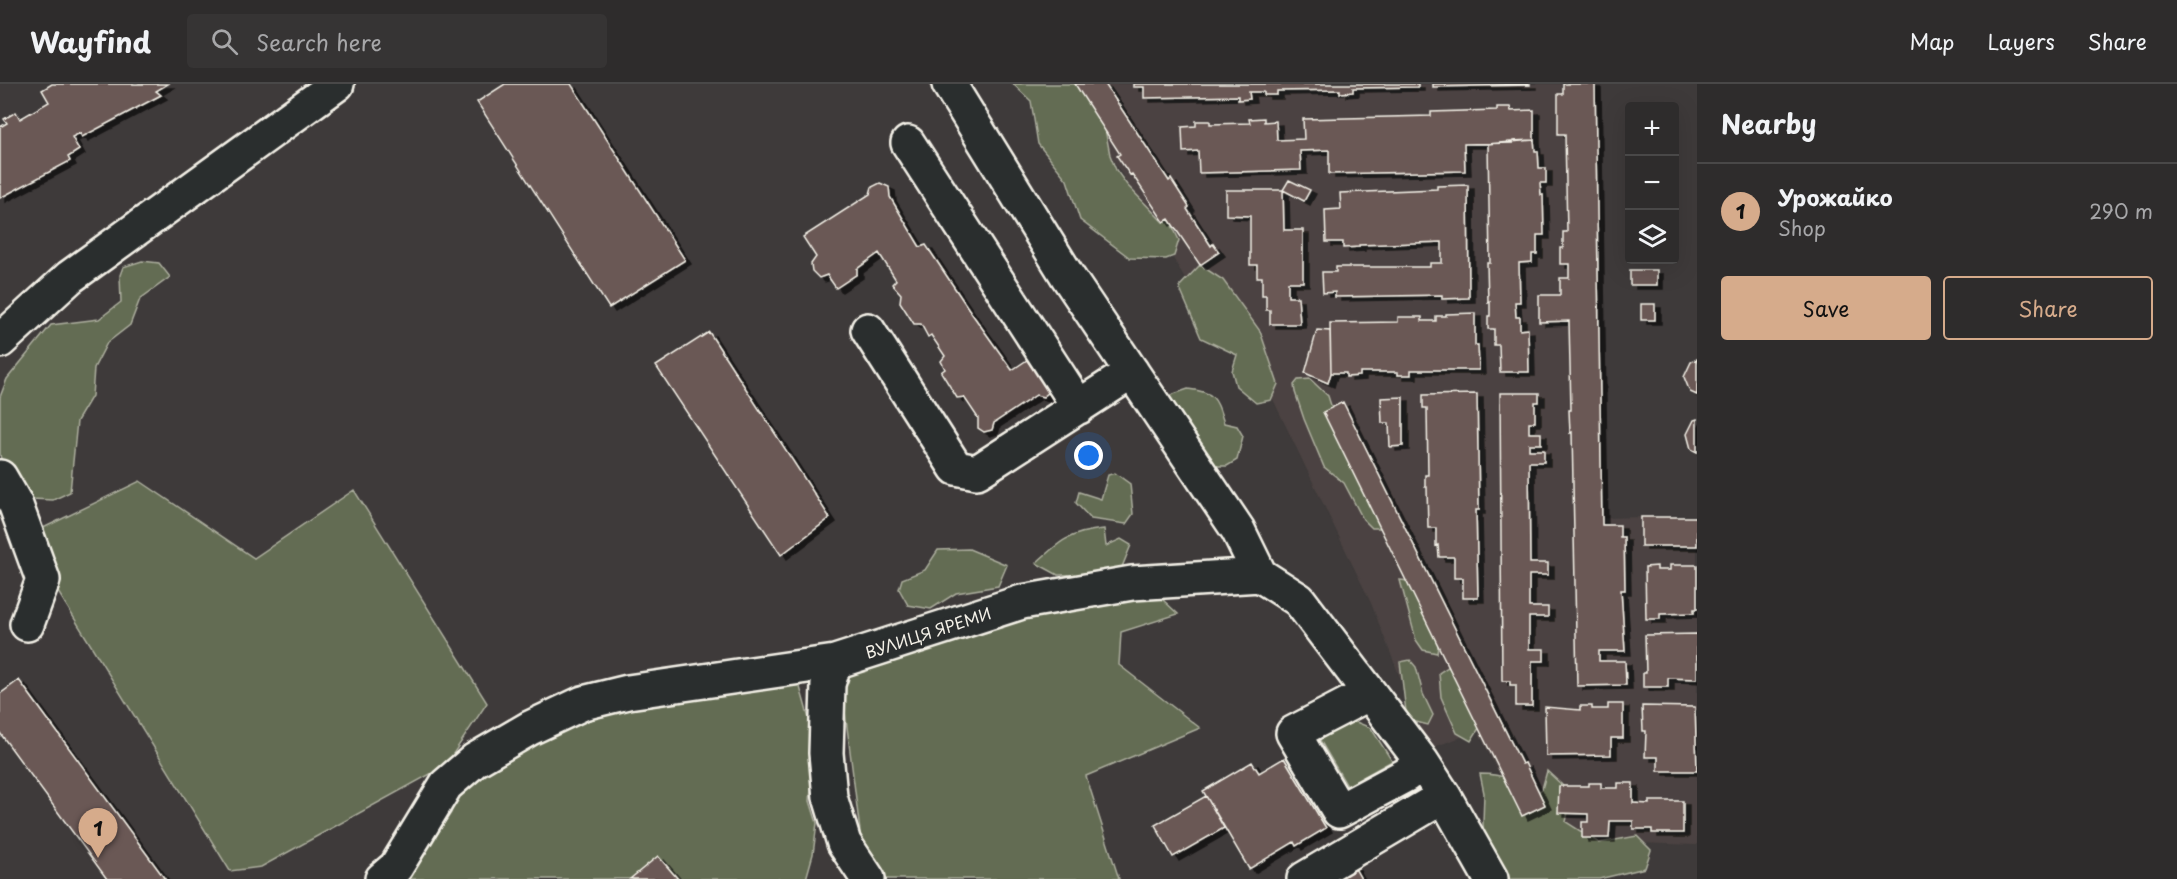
<!DOCTYPE html>
<html lang="en">
<head>
<meta charset="utf-8">
<style>
  body { margin:0; font-family:"Playpen Sans",sans-serif; background:#363434; color:#f1f3f6 }
  .controls { position:absolute; right:18px; top:18px; display:grid; overflow:hidden; border-radius:6px; box-shadow:0 6px 24px #0002 }
  .controls button { width:54px; height:54px; display:grid; place-items:center; padding:0; border:0; border-bottom:2px solid #494848; background:#2e2c2c; color:#f1f3f6; font:30px sans-serif }
  .you { position:absolute; left:1089px; top:372px; width:21px; height:21px; margin:-15px; border:4px solid #fff; border-radius:50%; background:#1a73e8; box-shadow:0 0 0 9px #1a73e833 }
  .badge { display:grid; place-items:center; width:39px; height:39px; border-radius:50%; background:#d6ab8b; color:#111; font-size:20px; font-weight:700 }
  .pin { position:absolute; translate:-50% -50px; filter:drop-shadow(0 2px 3px #0008) }
  .pin::after { content:''; position:absolute; top:32px; width:21px; height:18px; background:inherit; clip-path:polygon(0 0,100% 0,50% 100%) }
  .list { margin:0; padding:0; list-style:none }
  h2 { display:flex; justify-content:space-between; align-items:center; height:78px; margin:0; padding:0 24px; font-size:26px }
  h2 small { font-size:20px; font-weight:400; color:#a7a7a9 }
  .list li { display:grid; grid-template-columns:39px 1fr auto; gap:18px; align-items:center; box-sizing:border-box; height:96px; padding:0 24px; border-top:2px solid #494848 }
  .list b { display:block; font-size:22px; white-space:nowrap }
  .list p { margin:0; font-size:20px; white-space:nowrap; color:#a7a7a9 }
  .list em { font-size:20px; font-style:normal; color:#a7a7a9 }
  .actions { display:flex; gap:12px; padding:18px 24px }
  .actions a { flex:1; padding:14px 0; border:2px solid #d6ab8b; border-radius:6px; text-align:center; font-size:21px; color:#d6ab8b }
  .actions .main { background:#d6ab8b; color:#111 }
  .icon { flex:none; width:33px; height:33px; fill:none; stroke:currentColor; stroke-width:2; stroke-linecap:round; stroke-linejoin:round }
  .map { position:relative; flex:none; width:1697px; height:795px; overflow:hidden }
  header { display:flex; align-items:center; gap:36px; box-sizing:border-box; height:84px; padding:0 30px; background:#2e2c2c; border-bottom:2px solid #494848 }
  header strong { font-size:28px }
  nav { display:flex; gap:33px; margin-inline-start:auto; font-size:21px }
  .search { width:420px; height:54px; background:#363434; display:flex; align-items:center; gap:15px; box-sizing:border-box; padding:0 21px; border-radius:6px; color:#a7a7a9; font-size:22px }
  main { display:flex }
  aside { flex:1; background:#2e2c2c }
  .map>svg:first-child { display:block }
  .built { fill:#4c4342 }
  .green { fill:#646c53; stroke:#acae9e; stroke-width:1.5 }
  .building { fill:#6b5955; stroke:#f4f1e8; stroke-width:1.5; filter:url(#shadow) }
  .lines { fill:none; stroke-linecap:round; stroke-linejoin:round }
  .minor-casing { stroke:#f4f1e8; stroke-width:38 }
  .minor { stroke:#2a2d2e; stroke-width:33 }
  .labels { text-anchor:middle; dominant-baseline:central; stroke-width:6; stroke-linejoin:round; paint-order:stroke }
  .street-label { font-size:16px; fill:#f4f1e8; stroke:#2a2d2e }
</style>
</head>
<body>
<header>
<strong>Wayfind</strong>
<div class="search"><svg class="icon" aria-label="search" viewBox="0 0 24 24"><circle cx="10" cy="10" r="6"/><path d="M15 15l6 6"/></svg>Search here</div>
<nav><a>Map</a><a>Layers</a><a>Share</a></nav>
</header>
<main>
<div class="map">
<svg width="1697" height="795" viewBox="0 0 1697 795">
  <defs>
    <filter id="shadow"><feDropShadow dx="6" dy="4" stdDeviation="0" flood-color="#0009"/></filter>
  </defs>
  <rect width="100%" height="100%" fill="#3e3a3a"/>
  <filter id="ink" filterUnits="userSpaceOnUse"><feTurbulence type="fractalNoise" baseFrequency=".0167" numOctaves="2"/><feDisplacementMap in="SourceGraphic" scale="12" xChannelSelector="R" yChannelSelector="G"/><feConvolveMatrix kernelMatrix="1 2 1 2 8 2 1 2 1" color-interpolation-filters="sRGB"/></filter>
  <g filter="url(#ink)">
    <path class="built" d="M 1067,0 L 1595,0 L 1601,434 L 1697,432 L 1697,761 L 1583,757 L 1520,733 L 1478,647 L 1428,665 L 1371,519 L 1248,263 L 1218,248 Z"/>
    <path class="green" d="M 1013,0 L 1080,0 L 1102,29 L 1110,71 L 1116,86 L 1127,101 L 1163,138 L 1169,135 L 1179,156 L 1174,172 L 1166,175 L 1130,174 L 1080,136 L 1067,96 L 1038,60 L 1031,17 Z
      M 142,177 L 159,179 L 170,193 L 140,215 L 130,241 L 107,259 L 94,284 L 92,312 L 77,337 L 70,408 L 53,416 L 31,415 L 7,397 L 0,371 L 0,313 L 7,295 L 51,241 L 99,235 L 121,218 L 120,191 L 123,183 Z
      M 1200,181 L 1223,196 L 1260,247 L 1278,300 L 1271,316 L 1256,319 L 1236,302 L 1232,287 L 1237,271 L 1201,254 L 1179,203 Z
      M 1310,295 L 1328,312 L 1336,337 L 1384,444 L 1372,444 L 1363,435 L 1344,399 L 1324,383 L 1304,335 L 1295,308 L 1294,301 L 1298,296 Z
      M 1188,305 C 1216,308 1216,315 1224,339 L 1237,342 L 1243,352 L 1237,376 L 1227,382 L 1208,382 L 1165,313 Z
      M 1115,389 L 1130,400 L 1133,430 L 1126,440 L 1091,435 L 1076,419 L 1079,408 L 1101,415 L 1108,391 Z
      M 140,397 L 254,474 L 354,406 L 487,619 L 445,682 L 261,783 L 230,787 L 58,508 L 37,447 Z
      M 1104,445 L 1106,462 L 1121,455 L 1131,461 L 1122,483 L 1106,490 L 1058,491 L 1036,479 C 1060,457 1070,448 1104,445 Z
      M 969,465 L 1007,481 L 998,502 L 956,509 L 931,525 L 908,521 L 899,505 L 902,495 L 925,486 L 938,466 Z
      M 1400,496 L 1409,497 L 1440,548 L 1437,569 L 1423,566 L 1416,556 Z
      M 1162,515 L 1178,530 L 1121,548 L 1119,581 L 1200,644 L 1086,692 L 1119,795 L 866,795 L 841,595 L 968,545 L 1065,516 Z
      M 1410,576 L 1416,583 L 1423,610 L 1433,631 L 1428,641 L 1416,638 L 1406,628 L 1400,578 Z
      M 1448,583 L 1462,595 L 1481,641 L 1471,657 L 1457,649 L 1441,613 L 1439,589 Z
      M 798,596 L 815,656 L 810,717 L 817,739 L 813,770 L 806,795 L 402,795 L 426,767 L 451,729 L 460,692 L 483,679 L 517,672 L 551,642 L 606,609 Z
      M 1356,638 L 1371,644 L 1392,677 L 1347,702 L 1318,653 L 1339,640 Z
      M 1547,687 L 1562,701 L 1570,719 L 1566,738 L 1599,759 L 1637,752 L 1651,766 L 1645,784 L 1599,795 L 1508,795 L 1485,759 L 1483,740 L 1484,709 L 1480,690 C 1505,690 1512,694 1526,716 L 1542,705 Z"/>
    <path class="building" d="M 52,0 L 168,0 L 156,7 L 161,11 L 82,53 L 80,49 L 72,53 L 79,66 L 68,73 L 70,77 L 0,114 L 0,43 L 7,39 L 4,35 L 16,28 L 20,35 L 49,18 L 42,6 Z
      M 505,0 L 571,0 L 685,176 L 609,224 L 477,18 Z
      M 1075,0 L 1105,0 L 1169,97 L 1171,95 L 1189,123 L 1187,125 L 1211,162 L 1213,160 L 1219,168 L 1200,181 L 1169,135 L 1164,138 L 1132,90 L 1130,91 L 1117,72 L 1120,70 Z
      M 1133,0 L 1418,0 L 1418,3 L 1353,4 L 1353,8 L 1340,9 L 1340,6 L 1277,7 L 1277,11 L 1264,11 L 1264,8 L 1249,8 L 1250,15 L 1238,16 L 1238,12 L 1144,14 L 1144,3 L 1133,3 Z
      M 1433,0 L 1530,0 L 1530,1 L 1433,3 Z
      M 1563,0 L 1595,0 L 1602,441 L 1620,441 L 1620,453 L 1624,453 L 1625,506 L 1621,506 L 1625,567 L 1599,567 L 1599,577 L 1625,577 L 1626,601 L 1577,602 L 1572,348 L 1570,349 L 1569,326 L 1571,326 L 1569,237 L 1539,238 L 1539,211 L 1560,211 L 1560,194 L 1569,194 L 1569,180 L 1560,180 L 1560,164 L 1563,164 L 1563,148 L 1567,148 L 1565,50 L 1558,50 L 1558,10 L 1563,10 Z
      M 1497,23 L 1510,23 L 1511,27 L 1534,26 L 1534,56 L 1513,57 L 1513,59 L 1464,60 L 1465,87 L 1329,90 L 1329,66 L 1300,67 L 1301,86 L 1199,89 L 1198,67 L 1183,68 L 1182,43 L 1196,42 L 1196,37 L 1210,37 L 1210,40 L 1250,39 L 1249,35 L 1264,34 L 1264,38 L 1276,37 L 1277,56 L 1304,55 L 1303,35 L 1431,32 L 1431,28 L 1497,26 Z
      M 1534,56 L 1535,67 L 1538,67 L 1539,84 L 1546,84 L 1546,99 L 1540,99 L 1541,111 L 1543,111 L 1544,151 L 1537,151 L 1537,170 L 1532,170 L 1532,178 L 1519,179 L 1520,218 L 1515,218 L 1516,233 L 1520,233 L 1520,246 L 1528,245 L 1529,288 L 1500,288 L 1499,261 L 1494,261 L 1494,245 L 1488,245 L 1488,232 L 1490,232 L 1490,217 L 1488,218 L 1487,179 L 1490,179 L 1488,60 Z
      M 1289,96 L 1310,106 L 1304,117 L 1283,106 Z
      M 880,99 L 889,103 L 890,113 L 920,163 L 926,161 L 972,230 L 1012,286 L 1027,276 L 1041,296 L 1049,300 L 1049,308 L 1043,313 L 1036,311 L 994,339 L 992,346 L 984,348 L 978,344 L 978,334 L 964,313 L 957,314 L 941,288 L 945,285 L 941,277 L 945,272 L 931,251 L 928,253 L 921,240 L 914,240 L 900,218 L 901,210 L 892,200 L 896,196 L 879,169 L 857,185 L 857,190 L 836,204 L 827,191 L 819,194 L 812,187 L 811,180 L 816,173 L 803,153 L 870,110 L 872,103 Z
      M 1468,101 L 1469,214 L 1442,215 L 1442,211 L 1335,213 L 1335,208 L 1323,209 L 1322,188 L 1336,188 L 1336,183 L 1430,183 L 1430,179 L 1442,179 L 1442,158 L 1359,161 L 1359,163 L 1343,164 L 1343,158 L 1326,158 L 1325,126 L 1341,125 L 1340,109 L 1437,105 L 1437,102 Z
      M 1226,106 L 1283,106 L 1284,146 L 1303,146 L 1303,198 L 1288,198 L 1288,213 L 1298,213 L 1300,240 L 1270,240 L 1270,226 L 1266,226 L 1266,211 L 1262,211 L 1262,193 L 1257,193 L 1257,181 L 1250,181 L 1250,132 L 1226,131 Z
      M 1630,186 L 1657,186 L 1657,201 L 1630,201 Z
      M 1641,220 L 1655,220 L 1655,236 L 1641,236 Z
      M 1475,229 L 1475,261 L 1478,261 L 1479,286 L 1411,286 L 1411,291 L 1398,291 L 1398,288 L 1360,288 L 1360,292 L 1346,293 L 1346,289 L 1331,289 L 1330,239 L 1398,238 L 1398,233 L 1422,233 L 1422,237 L 1436,237 L 1436,232 L 1446,232 L 1446,230 Z
      M 1317,246 L 1330,247 L 1331,289 L 1328,299 L 1305,289 Z
      M 709,248 L 830,434 L 781,471 L 656,282 Z
      M 1697,275 L 1697,311 L 1690,308 L 1684,293 L 1691,278 Z
      M 1500,309 L 1539,309 L 1539,318 L 1535,318 L 1535,338 L 1529,338 L 1529,349 L 1541,349 L 1541,360 L 1529,360 L 1529,366 L 1544,366 L 1544,378 L 1529,378 L 1530,479 L 1548,479 L 1548,491 L 1529,491 L 1529,523 L 1548,523 L 1548,533 L 1529,533 L 1529,565 L 1544,565 L 1544,577 L 1532,577 L 1532,622 L 1516,622 L 1516,601 L 1510,601 L 1510,597 L 1502,597 Z
      M 1477,310 L 1479,426 L 1476,426 L 1478,514 L 1463,514 L 1463,494 L 1454,494 L 1454,473 L 1439,473 L 1438,461 L 1436,462 L 1436,444 L 1428,444 L 1427,403 L 1425,403 L 1425,391 L 1428,391 L 1427,324 L 1423,324 L 1423,311 Z
      M 1403,313 L 1403,362 L 1390,363 L 1389,339 L 1382,339 L 1381,314 Z
      M 1343,318 L 1522,680 L 1525,679 L 1545,721 L 1522,732 L 1323,328 Z
      M 1697,335 L 1697,368 L 1691,365 L 1687,350 L 1694,336 Z
      M 1641,433 L 1697,433 L 1697,462 L 1641,462 Z
      M 1670,481 L 1697,481 L 1697,525 L 1694,525 L 1694,529 L 1660,530 L 1660,535 L 1646,535 L 1645,483 L 1657,482 L 1657,486 L 1670,486 Z
      M 1697,550 L 1697,595 L 1668,594 L 1668,603 L 1643,603 L 1643,589 L 1646,589 L 1645,551 Z
      M 19,596 L 165,795 L 107,795 L 0,649 L 0,610 Z
      M 1608,620 L 1623,620 L 1623,654 L 1611,654 L 1611,671 L 1546,672 L 1545,623 L 1580,626 L 1580,622 L 1592,622 L 1592,625 L 1608,625 Z
      M 1642,622 L 1695,623 L 1697,687 L 1658,687 L 1658,673 L 1645,673 L 1646,647 L 1643,647 Z
      M 1284,674 L 1326,744 L 1296,762 L 1294,758 L 1249,785 L 1203,707 L 1252,678 L 1259,689 Z
      M 1589,699 L 1601,699 L 1601,704 L 1618,704 L 1618,699 L 1633,699 L 1633,719 L 1649,720 L 1649,717 L 1683,717 L 1683,749 L 1652,749 L 1652,745 L 1633,745 L 1633,737 L 1610,737 L 1609,754 L 1582,754 L 1582,738 L 1588,738 L 1588,730 L 1558,729 L 1559,702 L 1589,702 Z
      M 1206,712 L 1224,744 L 1173,773 L 1155,741 Z
      M 658,772 L 678,795 L 630,795 Z
      M 1353,781 L 1361,795 L 1326,795 Z"/>
    <g class="lines">
      <defs>
        <path id="minor" d="M 949,0 L 1068,193 L 1238,446 L 1260,491
          M 908,59 L 1079,323
          M 868,246 L 956,384 L 977,388 L 1132,288
          M 0,257 L 70,193 L 337,0
          M 0,393 L 15,419 L 43,496 L 27,540
          M 835,578 L 828,600 L 826,669 L 830,713 L 844,759 L 868,795
          M 1368,610 L 1293,649 L 1339,727 L 1406,691 L 1422,678
          M 382,795 L 396,783 L 446,701 L 475,676 L 530,644 L 583,619 L 628,608 L 835,578 L 1022,518 L 1132,499 L 1260,491 L 1299,516 L 1422,678 L 1444,712 L 1491,795
          M 1304,795 L 1444,712"/>
      </defs>
      <use href="#minor" class="minor-casing"/>
      <use href="#minor" class="minor"/>
    </g>
  </g>
  <g class="labels">
    <g class="street-label">
      <text transform="translate(928 548) rotate(-18)">ВУЛИЦЯ ЯРЕМИ</text>
    </g>
  </g>
</svg>
<div class="controls">
<button>+</button>
<button>−</button>
<button><svg class="icon" aria-label="layers" viewBox="0 0 24 24"><path d="M12 4l9 5-9 5-9-5zM3 14l9 5 9-5"/></svg></button>
</div>
<div class="you"></div>
<div class="pin badge" style="left:98px;top:774px">1</div>
</div>
<aside>
<h2>Nearby<small></small></h2>
<ul class="list">
<li><span class="badge">1</span><div><b>Урожайко</b><p>Shop</p></div><em>290 m</em></li>
</ul>
<div class="actions"><a class="main">Save</a><a>Share</a></div>
</aside>
</main>
</body>
</html>
